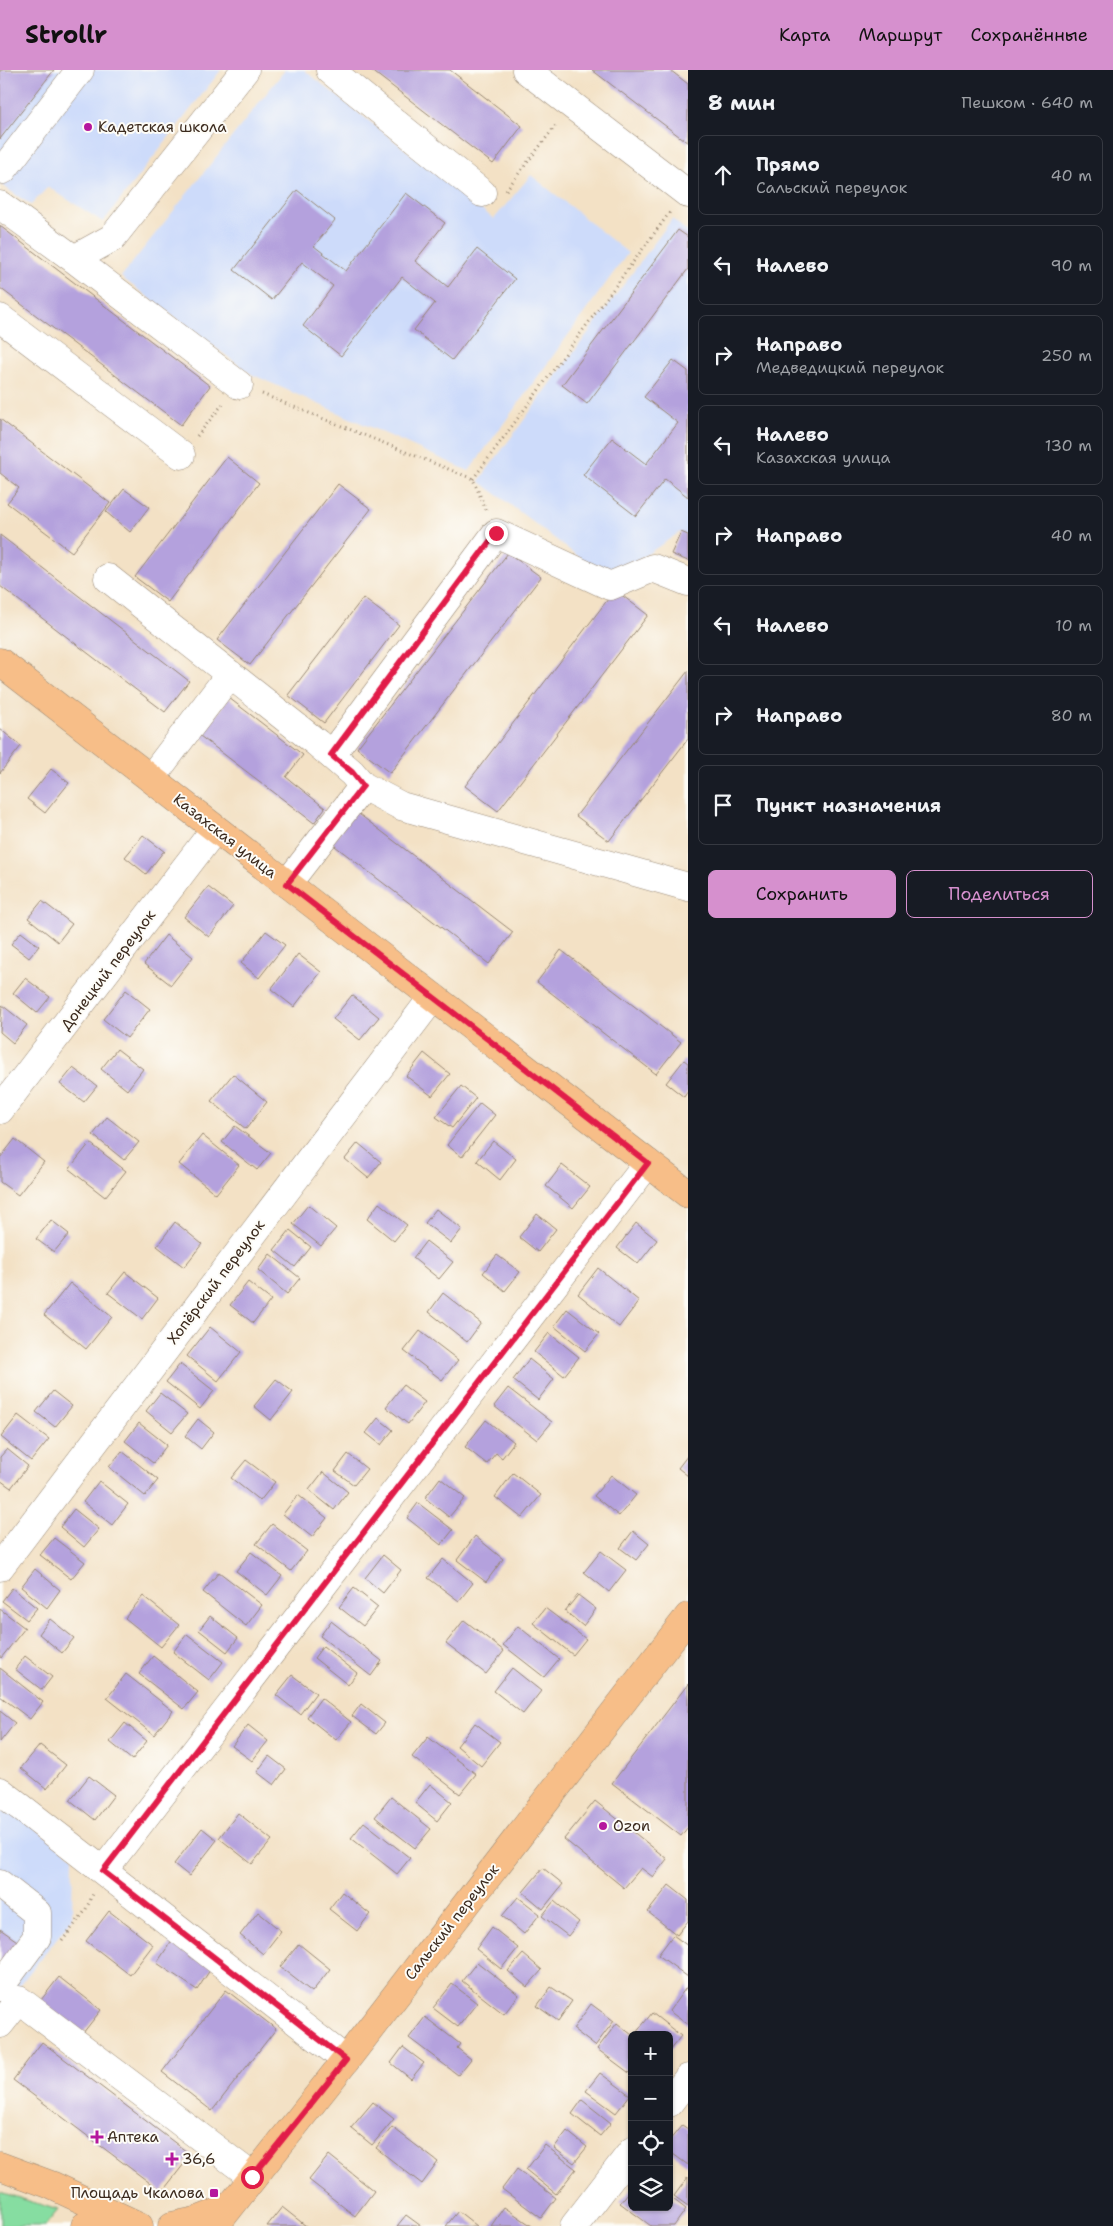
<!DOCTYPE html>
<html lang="ru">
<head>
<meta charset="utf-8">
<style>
  body { margin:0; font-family:"Shantell Sans",sans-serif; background:#242831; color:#f1f3f6 }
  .controls { position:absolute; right:15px; bottom:15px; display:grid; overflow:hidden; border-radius:8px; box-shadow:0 1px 4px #0004 }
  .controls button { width:45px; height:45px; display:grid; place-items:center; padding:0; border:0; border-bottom:1px solid #363941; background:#171b24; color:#f1f3f6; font:25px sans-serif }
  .stop { position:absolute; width:15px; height:15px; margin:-11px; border:4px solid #e11d48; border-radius:50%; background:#fff }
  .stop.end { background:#e11d48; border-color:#fff; box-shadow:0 1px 5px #0008 }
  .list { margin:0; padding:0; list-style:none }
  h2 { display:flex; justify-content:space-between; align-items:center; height:65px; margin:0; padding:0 20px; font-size:21px }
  h2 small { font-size:16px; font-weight:400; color:#9ea1a6 }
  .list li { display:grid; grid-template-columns:32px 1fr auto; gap:15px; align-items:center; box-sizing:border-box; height:80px; margin:0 10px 10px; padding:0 10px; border:1px solid #363941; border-radius:8px }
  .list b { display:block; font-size:19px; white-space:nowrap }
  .list p { margin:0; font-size:16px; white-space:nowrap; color:#9ea1a6 }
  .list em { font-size:16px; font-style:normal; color:#9ea1a6 }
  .actions { display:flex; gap:10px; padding:15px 20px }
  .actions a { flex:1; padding:11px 0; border:1px solid #d690ce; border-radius:8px; text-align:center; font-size:18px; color:#d690ce }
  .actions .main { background:#d690ce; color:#111 }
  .icon { flex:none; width:28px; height:28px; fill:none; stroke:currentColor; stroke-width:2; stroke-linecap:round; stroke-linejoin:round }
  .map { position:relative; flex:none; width:688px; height:2156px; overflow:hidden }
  header { display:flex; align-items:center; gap:30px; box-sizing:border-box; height:70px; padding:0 25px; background:#d690ce; color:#111 }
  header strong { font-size:24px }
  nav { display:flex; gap:28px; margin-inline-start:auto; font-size:18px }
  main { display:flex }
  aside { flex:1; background:#171b24 }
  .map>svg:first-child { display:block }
  .built { fill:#cddbfa }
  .green { fill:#86dda1; stroke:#608460 }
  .building { fill:#b4a1dd }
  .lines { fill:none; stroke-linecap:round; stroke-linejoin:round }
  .minor-casing { stroke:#978672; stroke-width:29 }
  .major-casing { stroke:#978672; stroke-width:29 }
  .path { stroke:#978672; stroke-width:3; stroke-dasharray:1 4; stroke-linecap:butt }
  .minor { stroke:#fff; stroke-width:28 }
  .major { stroke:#f7be88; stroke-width:28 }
  .route { stroke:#e11d48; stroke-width:6 }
  .poi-dot { fill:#b5179e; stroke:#fdfcf7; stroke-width:2 }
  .labels { text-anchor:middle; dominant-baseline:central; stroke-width:4; stroke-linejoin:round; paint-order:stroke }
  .poi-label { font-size:15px; fill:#3b2a1e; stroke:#fdfcf7; text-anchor:start }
  .street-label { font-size:15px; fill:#3b2a1e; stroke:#fdfcf7 }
</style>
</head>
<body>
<header>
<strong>Strollr</strong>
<nav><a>Карта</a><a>Маршрут</a><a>Сохранённые</a></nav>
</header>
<main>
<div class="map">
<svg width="688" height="2156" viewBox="0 0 688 2156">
  <rect width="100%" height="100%" fill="#fdfcf7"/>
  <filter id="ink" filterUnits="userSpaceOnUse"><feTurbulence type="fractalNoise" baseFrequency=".02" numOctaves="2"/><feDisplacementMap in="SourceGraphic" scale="10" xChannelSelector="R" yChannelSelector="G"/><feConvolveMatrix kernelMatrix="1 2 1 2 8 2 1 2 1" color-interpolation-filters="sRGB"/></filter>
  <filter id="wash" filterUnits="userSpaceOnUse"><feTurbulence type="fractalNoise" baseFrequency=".0096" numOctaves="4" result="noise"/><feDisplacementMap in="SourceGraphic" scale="20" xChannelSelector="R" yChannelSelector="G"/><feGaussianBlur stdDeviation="1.12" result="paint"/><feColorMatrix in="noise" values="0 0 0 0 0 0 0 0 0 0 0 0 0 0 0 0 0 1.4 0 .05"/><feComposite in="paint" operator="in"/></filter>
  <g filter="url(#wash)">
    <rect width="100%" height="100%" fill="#f3e1c5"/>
    <path class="built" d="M 0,0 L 221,0 L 103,152 L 48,117 L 31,135 L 0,114 Z
      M 285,0 L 304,0 L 494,149 L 531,105 L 628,183 L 469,401 L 251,304 L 121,207 Z
      M 672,149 L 688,162 L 688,465 L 680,462 L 609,510 L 479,411 Z
      M 0,1731 L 73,1787 L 72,1849 L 0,1940 Z"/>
    <path class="green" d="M 0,2122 L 58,2140 L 45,2156 L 0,2156 Z"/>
    <g id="blocks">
      <path class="building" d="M 0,0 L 54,0 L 0,69 Z
        M 371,0 L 450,0 L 522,56 L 493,94 Z
        M 592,0 L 670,0 L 688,14 L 688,73 Z
        M 297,120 L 335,150 L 314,176 L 346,201 L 406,123 L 445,153 L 415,191 L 448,217 L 477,179 L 515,209 L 452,290 L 414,260 L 435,233 L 402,207 L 341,286 L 303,256 L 333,216 L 302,192 L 272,230 L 234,200 Z
        M 0,156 L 210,316 L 181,355 L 0,218 Z
        M 678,160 L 688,167 L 688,199 L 587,334 L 562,315 Z
        M 673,290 L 688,301 L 688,427 L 665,409 L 636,446 L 583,405 L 612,368 L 646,394 L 678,353 L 644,327 Z
        M 0,349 L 110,433 L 72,482 L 7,433 L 19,418 L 0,403 Z
        M 227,387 L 259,413 L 168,532 L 135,507 Z
        M 338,414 L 371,439 L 250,595 L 217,570 Z
        M 124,419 L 149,437 L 130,462 L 106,442 Z
        M 681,462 L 688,465 L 688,491 L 671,484 Z
        M 0,465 L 189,611 L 165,642 L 0,516 Z
        M 508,483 L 541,507 L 390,703 L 357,678 Z
        M 615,520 L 648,545 L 498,741 L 465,716 Z
        M 363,528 L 399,555 L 324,653 L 288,625 Z
        M 688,601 L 688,669 L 609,771 L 576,746 Z
        M 229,628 L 303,685 L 286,707 L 325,738 L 314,753 L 200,666 Z
        M 0,659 L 21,676 L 0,703 Z
        M 51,699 L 69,713 L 45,743 L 27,729 Z
        M 355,741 L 513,862 L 489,894 L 331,773 Z
        M 143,765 L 165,782 L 163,782 L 146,804 L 125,787 Z
        M 208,817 L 233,836 L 209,867 L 184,847 Z
        M 42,831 L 72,854 L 58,872 L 28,848 Z
        M 266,861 L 285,875 L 259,908 L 241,893 Z
        M 21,862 L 39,876 L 29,888 L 11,874 Z
        M 166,865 L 193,887 L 171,915 L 144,894 Z
        M 561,880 L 681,972 L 656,1004 L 537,912 Z
        M 298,884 L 321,902 L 294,937 L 271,919 Z
        M 25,908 L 50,927 L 37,943 L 13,923 Z
        M 126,920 L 150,939 L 127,968 L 103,949 Z
        M 352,925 L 379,947 L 360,970 L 333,949 Z
        M 2,935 L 27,955 L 13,973 L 0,962 Z
        M 117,979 L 143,999 L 127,1020 L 101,999 Z
        M 424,983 L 450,1004 L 432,1026 L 406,1006 Z
        M 684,990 L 688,993 L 688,1021 L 684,1027 L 666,1013 Z
        M 73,998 L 97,1016 L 84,1032 L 60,1014 Z
        M 233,1004 L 267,1032 L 246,1059 L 211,1031 Z
        M 461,1016 L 476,1028 L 452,1058 L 436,1047 Z
        M 480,1033 L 495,1045 L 462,1087 L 447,1075 Z
        M 107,1047 L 139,1072 L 124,1090 L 93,1065 Z
        M 235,1056 L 271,1083 L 257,1100 L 222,1072 Z
        M 202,1065 L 239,1095 L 216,1124 L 179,1094 Z
        M 15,1069 L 44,1092 L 18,1125 L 0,1112 L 0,1088 Z
        M 493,1071 L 516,1089 L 500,1110 L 477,1091 Z
        M 90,1073 L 126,1101 L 105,1127 L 69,1099 Z
        M 358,1073 L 381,1092 L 368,1108 L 345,1089 Z
        M 562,1095 L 590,1117 L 573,1138 L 546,1116 Z
        M 379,1133 L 407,1155 L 394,1171 L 367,1149 Z
        M 308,1135 L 336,1158 L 321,1176 L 293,1154 Z
        M 436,1139 L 462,1159 L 451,1173 L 425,1153 Z
        M 537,1144 L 556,1159 L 538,1182 L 519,1167 Z
        M 51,1150 L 69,1164 L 54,1182 L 36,1169 Z
        M 175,1152 L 202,1174 L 184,1197 L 157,1176 Z
        M 636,1153 L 657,1170 L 638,1194 L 617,1178 Z
        M 290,1160 L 311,1177 L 295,1197 L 274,1180 Z
        M 426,1171 L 453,1192 L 439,1209 L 413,1188 Z
        M 270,1184 L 300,1208 L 287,1224 L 258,1200 Z
        M 497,1185 L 520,1202 L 505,1221 L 483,1203 Z
        M 598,1198 L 639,1231 L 619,1257 L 578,1224 Z
        M 125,1202 L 158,1228 L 142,1249 L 108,1223 Z
        M 248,1212 L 271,1230 L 253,1253 L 230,1235 Z
        M 70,1213 L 112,1247 L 86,1279 L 44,1245 Z
        M 443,1223 L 481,1253 L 467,1272 L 429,1242 Z
        M 567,1239 L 599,1264 L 585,1281 L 554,1256 Z
        M 210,1257 L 241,1282 L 218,1311 L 187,1286 Z
        M 420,1261 L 458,1290 L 442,1310 L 404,1281 Z
        M 549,1263 L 579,1287 L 564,1306 L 534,1282 Z
        M 529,1289 L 554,1309 L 538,1330 L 513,1310 Z
        M 180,1294 L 214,1321 L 200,1339 L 166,1312 Z
        M 276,1309 L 293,1322 L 271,1350 L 254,1336 Z
        M 403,1315 L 425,1332 L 408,1354 L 386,1337 Z
        M 508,1318 L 552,1352 L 537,1370 L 494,1336 Z
        M 53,1321 L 72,1336 L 55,1357 L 36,1342 Z
        M 160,1323 L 187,1344 L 172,1362 L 146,1341 Z
        M 18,1345 L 49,1369 L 31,1391 L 1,1367 Z
        M 378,1348 L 393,1360 L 381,1375 L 366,1363 Z
        M 198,1349 L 214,1362 L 201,1379 L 185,1366 Z
        M 486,1350 L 514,1372 L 502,1388 L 496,1383 L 487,1394 L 465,1377 Z
        M 139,1353 L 167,1375 L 153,1393 L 125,1371 Z
        M 7,1379 L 28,1396 L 11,1418 L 0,1410 L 0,1387 Z
        M 122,1381 L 158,1410 L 145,1426 L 109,1397 Z
        M 348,1384 L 367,1399 L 354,1415 L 335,1401 Z
        M 688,1385 L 688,1406 L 678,1398 Z
        M 246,1390 L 275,1412 L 260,1431 L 231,1408 Z
        M 323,1402 L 348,1422 L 334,1440 L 309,1420 Z
        M 513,1403 L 541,1425 L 522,1448 L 495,1427 Z
        M 611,1405 L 636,1425 L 619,1446 L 594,1426 Z
        M 440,1408 L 465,1428 L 449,1447 L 425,1428 Z
        M 99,1411 L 128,1434 L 112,1455 L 83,1432 Z
        M 298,1425 L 327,1448 L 312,1467 L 283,1444 Z
        M 418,1433 L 453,1460 L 441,1475 L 407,1448 Z
        M 74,1439 L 99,1459 L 84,1477 L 60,1457 Z
        M 272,1454 L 307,1481 L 291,1501 L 256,1474 Z
        M 633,1461 L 649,1474 L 636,1490 L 620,1478 Z
        M 475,1466 L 503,1489 L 486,1512 L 457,1490 Z
        M 54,1468 L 85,1492 L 71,1509 L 40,1485 Z
        M 601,1481 L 626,1500 L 609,1522 L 584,1502 Z
        M 251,1482 L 282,1506 L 267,1525 L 236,1501 Z
        M 383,1485 L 401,1500 L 383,1523 L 365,1508 Z
        M 443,1489 L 473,1513 L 459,1531 L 428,1508 Z
        M 35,1499 L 60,1520 L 47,1538 L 21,1517 Z
        M 219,1502 L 262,1535 L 246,1556 L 203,1522 Z
        M 12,1518 L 37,1538 L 27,1550 L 2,1531 Z
        M 354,1518 L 378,1537 L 363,1556 L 339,1537 Z
        M 578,1525 L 596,1539 L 583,1556 L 565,1541 Z
        M 143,1526 L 179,1555 L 161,1577 L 125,1548 Z
        M 545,1538 L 586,1569 L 573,1585 L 533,1553 Z
        M 0,1539 L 25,1558 L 1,1588 L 0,1587 Z
        M 210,1546 L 238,1568 L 227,1582 L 199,1560 Z
        M 50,1549 L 74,1568 L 62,1583 L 39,1564 Z
        M 464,1550 L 504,1581 L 486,1604 L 446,1573 Z
        M 331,1551 L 382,1591 L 371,1606 L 320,1566 Z
        M 518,1556 L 559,1589 L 544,1607 L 503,1575 Z
        M 187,1564 L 223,1592 L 209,1610 L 173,1582 Z
        M 323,1576 L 357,1603 L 348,1615 L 314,1588 Z
        M 25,1586 L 52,1607 L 42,1620 L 15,1599 Z
        M 153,1586 L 198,1622 L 184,1639 L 139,1604 Z
        M 0,1598 L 43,1632 L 30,1649 L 0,1626 Z
        M 512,1598 L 541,1621 L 523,1644 L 494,1621 Z
        M 126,1604 L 173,1641 L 154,1665 L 107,1628 Z
        M 292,1605 L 316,1623 L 300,1644 L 276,1625 Z
        M 688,1614 L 688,1757 L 681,1766 L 612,1713 Z
        M 321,1628 L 351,1652 L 336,1670 L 307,1647 Z
        M 361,1634 L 385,1653 L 376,1664 L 352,1646 Z
        M 0,1641 L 15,1653 L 0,1672 Z
        M 125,1653 L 147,1671 L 132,1690 L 110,1672 Z
        M 475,1653 L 500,1672 L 481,1696 L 457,1676 Z
        M 248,1655 L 268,1671 L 252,1691 L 232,1676 Z
        M 428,1667 L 476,1704 L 460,1724 L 412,1687 Z
        M 40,1675 L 66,1695 L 47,1719 L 21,1698 Z
        M 269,1686 L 286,1699 L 274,1715 L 257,1702 Z
        M 89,1706 L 114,1725 L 95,1750 L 70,1730 Z
        M 430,1714 L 452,1732 L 437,1751 L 415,1733 Z
        M 391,1727 L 431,1759 L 415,1778 L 375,1747 Z
        M 595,1731 L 667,1789 L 653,1807 L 641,1798 L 624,1818 L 564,1769 Z
        M 238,1743 L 272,1770 L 252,1794 L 219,1768 Z
        M 364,1752 L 410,1788 L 397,1804 L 351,1768 Z
        M 202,1758 L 217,1770 L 189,1806 L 174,1794 Z
        M 543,1798 L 563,1814 L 543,1839 L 523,1822 Z
        M 669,1815 L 688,1830 L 688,1851 L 677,1865 L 648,1842 Z
        M 342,1822 L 370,1844 L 357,1861 L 329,1839 Z
        M 518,1827 L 540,1844 L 524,1864 L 502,1846 Z
        M 554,1831 L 579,1852 L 568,1866 L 542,1846 Z
        M 109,1841 L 153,1875 L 130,1905 L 86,1871 Z
        M 258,1842 L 281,1861 L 263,1884 L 240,1865 Z
        M 492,1857 L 518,1878 L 501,1899 L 476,1879 Z
        M 0,1859 L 20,1873 L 0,1900 Z
        M 673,1865 L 688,1876 L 688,1907 L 658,1885 Z
        M 172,1870 L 212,1897 L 197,1920 L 157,1893 Z
        M 299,1874 L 330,1899 L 312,1922 L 280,1897 Z
        M 523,1884 L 542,1900 L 527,1917 L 508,1901 Z
        M 477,1892 L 519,1925 L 504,1944 L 462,1911 Z
        M 59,1907 L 101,1940 L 79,1968 L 37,1935 Z
        M 452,1914 L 477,1933 L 458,1957 L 433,1938 Z
        M 688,1915 L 688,1955 L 669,1941 Z
        M 551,1917 L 572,1931 L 558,1951 L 537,1936 Z
        M 226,1920 L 276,1959 L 212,2041 L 162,2002 Z
        M 591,1934 L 614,1951 L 595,1976 L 573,1959 Z
        M 652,1943 L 681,1966 L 669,1981 L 669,1965 L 639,1965 L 636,1963 Z
        M 425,1947 L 460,1974 L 457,1978 L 471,1989 L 458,2005 L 409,1968 Z
        M 617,1953 L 632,1965 L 632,2005 L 597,1979 Z
        M 42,1972 L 191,2085 L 162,2122 L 13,2010 Z
        M 403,1977 L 424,1993 L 411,2009 L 391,1993 Z
        M 600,2003 L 630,2025 L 616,2043 L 586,2021 Z
        M 582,2030 L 611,2053 L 600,2066 L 572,2044 Z
        M 373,2032 L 394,2049 L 372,2075 L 351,2058 Z
        M 682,2055 L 688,2059 L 688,2095 L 669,2081 L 669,2071 Z
        M 392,2057 L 438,2092 L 422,2114 L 376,2078 Z
        M 567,2061 L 587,2077 L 574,2093 L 554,2078 Z
        M 545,2075 L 576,2099 L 556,2124 L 526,2100 Z
        M 329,2085 L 374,2121 L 355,2146 L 309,2110 Z
        M 517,2099 L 556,2128 L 541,2148 L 502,2119 Z
        M 688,2107 L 688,2136 L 674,2126 Z
        M 632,2118 L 632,2137 L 669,2137 L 669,2126 L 686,2139 L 674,2156 L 651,2156 L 620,2133 Z
        M 282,2137 L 306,2156 L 267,2156 Z
        M 504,2137 L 532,2156 L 491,2156 Z
        M 458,2141 L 477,2156 L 446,2156 Z
        M 406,2145 L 421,2156 L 397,2156 Z"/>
    </g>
  </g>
  <g filter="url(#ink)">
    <use href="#blocks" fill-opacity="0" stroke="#978672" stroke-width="1"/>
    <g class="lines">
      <defs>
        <path id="minor" d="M 330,0 L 482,123
          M 526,0 L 688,124
          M 3,100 L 80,0
          M 0,135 L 74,189 L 239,315
          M 74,189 L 112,168 L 245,0
          M 0,248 L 181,385
          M 108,508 L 317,673 L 352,703 L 363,716 L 401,736 L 688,817
          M 331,685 L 496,463 L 610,516 L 653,498 L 688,512
          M 151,708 L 230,604
          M 287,814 L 363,716
          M 0,1040 L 215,759
          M 0,1497 L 433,927
          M 0,1721 L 346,1990
          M 103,1801 L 648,1093
          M 0,1814 L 37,1843 L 37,1867 L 0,1917
          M 0,1954 L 19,1930 L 253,2107
          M 669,2033 L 688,2008
          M 574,2156 L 632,2081"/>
        <path id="major" d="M 0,592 L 688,1124
          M 0,2096 L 51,2115 L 139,2156
          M 85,2156 L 107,2148 L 125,2150
          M 172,2156 L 196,2151 L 229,2138
          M 215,2156 L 346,1990 L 688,1547"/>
      </defs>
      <use href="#minor" class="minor-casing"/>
      <use href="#major" class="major-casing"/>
      <path class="path" d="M 506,120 L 557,54
        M 262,324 L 473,409 L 486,440
        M 197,366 L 223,334
        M 473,409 L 670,142
        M 62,1871 L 85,1841 L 93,1824"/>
      <use href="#minor" class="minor"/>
      <use href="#major" class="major"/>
    </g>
  </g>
  <g class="lines" filter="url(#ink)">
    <path class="route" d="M 252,2107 L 346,1990 L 103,1801 L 648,1093 L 287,814 L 363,716 L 352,702 L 331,685 L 496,463"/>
  </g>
  <g class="poi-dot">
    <circle cx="88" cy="57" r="5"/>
    <circle cx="603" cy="1756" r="5"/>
    <path d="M94.5 2059.5h5v5h5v5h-5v5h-5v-5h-5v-5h5z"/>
    <path d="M169.5 2081.5h5v5h5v5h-5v5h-5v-5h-5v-5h5z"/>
    <rect x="209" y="2118" width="10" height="10" rx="2.5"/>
  </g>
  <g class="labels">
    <g class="poi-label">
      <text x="98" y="57">Кадетская школа</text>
      <text x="613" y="1756">Ozon</text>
      <text x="107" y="2067">Аптека</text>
      <text x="182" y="2089">36,6</text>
      <text x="204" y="2123" text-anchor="end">Площадь Чкалова</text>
    </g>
    <g class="street-label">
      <text transform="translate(225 766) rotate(38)">Казахская улица</text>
      <text transform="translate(108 900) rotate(-53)">Донецкий переулок</text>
      <text transform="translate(216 1212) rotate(-53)">Хопёрский переулок</text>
      <text transform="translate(452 1852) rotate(-52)">Сальский переулок</text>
    </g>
  </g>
</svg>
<div class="controls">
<button>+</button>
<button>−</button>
<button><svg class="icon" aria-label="locate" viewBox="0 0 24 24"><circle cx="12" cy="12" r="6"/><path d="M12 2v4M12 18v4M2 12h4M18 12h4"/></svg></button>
<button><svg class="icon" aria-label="layers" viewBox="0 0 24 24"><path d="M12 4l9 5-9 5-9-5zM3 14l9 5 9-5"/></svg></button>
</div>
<div class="stop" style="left:252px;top:2107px"></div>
<div class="stop end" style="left:496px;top:463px"></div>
</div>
<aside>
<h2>8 мин<small>Пешком · 640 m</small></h2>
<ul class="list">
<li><svg class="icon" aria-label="ahead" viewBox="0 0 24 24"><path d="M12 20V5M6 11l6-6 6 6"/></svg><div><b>Прямо</b><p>Сальский переулок</p></div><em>40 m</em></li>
<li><svg class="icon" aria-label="left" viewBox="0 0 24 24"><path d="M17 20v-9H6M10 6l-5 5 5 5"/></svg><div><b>Налево</b></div><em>90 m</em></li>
<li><svg class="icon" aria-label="right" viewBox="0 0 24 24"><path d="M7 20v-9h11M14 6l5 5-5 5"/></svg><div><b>Направо</b><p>Медведицкий переулок</p></div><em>250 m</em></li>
<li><svg class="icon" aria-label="left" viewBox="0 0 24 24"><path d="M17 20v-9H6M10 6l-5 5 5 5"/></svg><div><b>Налево</b><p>Казахская улица</p></div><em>130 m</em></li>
<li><svg class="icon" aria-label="right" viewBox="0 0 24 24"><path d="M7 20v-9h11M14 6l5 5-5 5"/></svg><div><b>Направо</b></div><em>40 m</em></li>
<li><svg class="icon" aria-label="left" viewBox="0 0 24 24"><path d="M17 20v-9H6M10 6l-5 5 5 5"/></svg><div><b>Налево</b></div><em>10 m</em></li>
<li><svg class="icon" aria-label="right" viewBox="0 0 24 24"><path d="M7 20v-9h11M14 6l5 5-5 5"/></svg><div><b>Направо</b></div><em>80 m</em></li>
<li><svg class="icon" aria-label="arrive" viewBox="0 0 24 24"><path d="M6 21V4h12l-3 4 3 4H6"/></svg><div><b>Пункт назначения</b></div></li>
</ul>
<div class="actions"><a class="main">Сохранить</a><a>Поделиться</a></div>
</aside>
</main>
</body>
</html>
